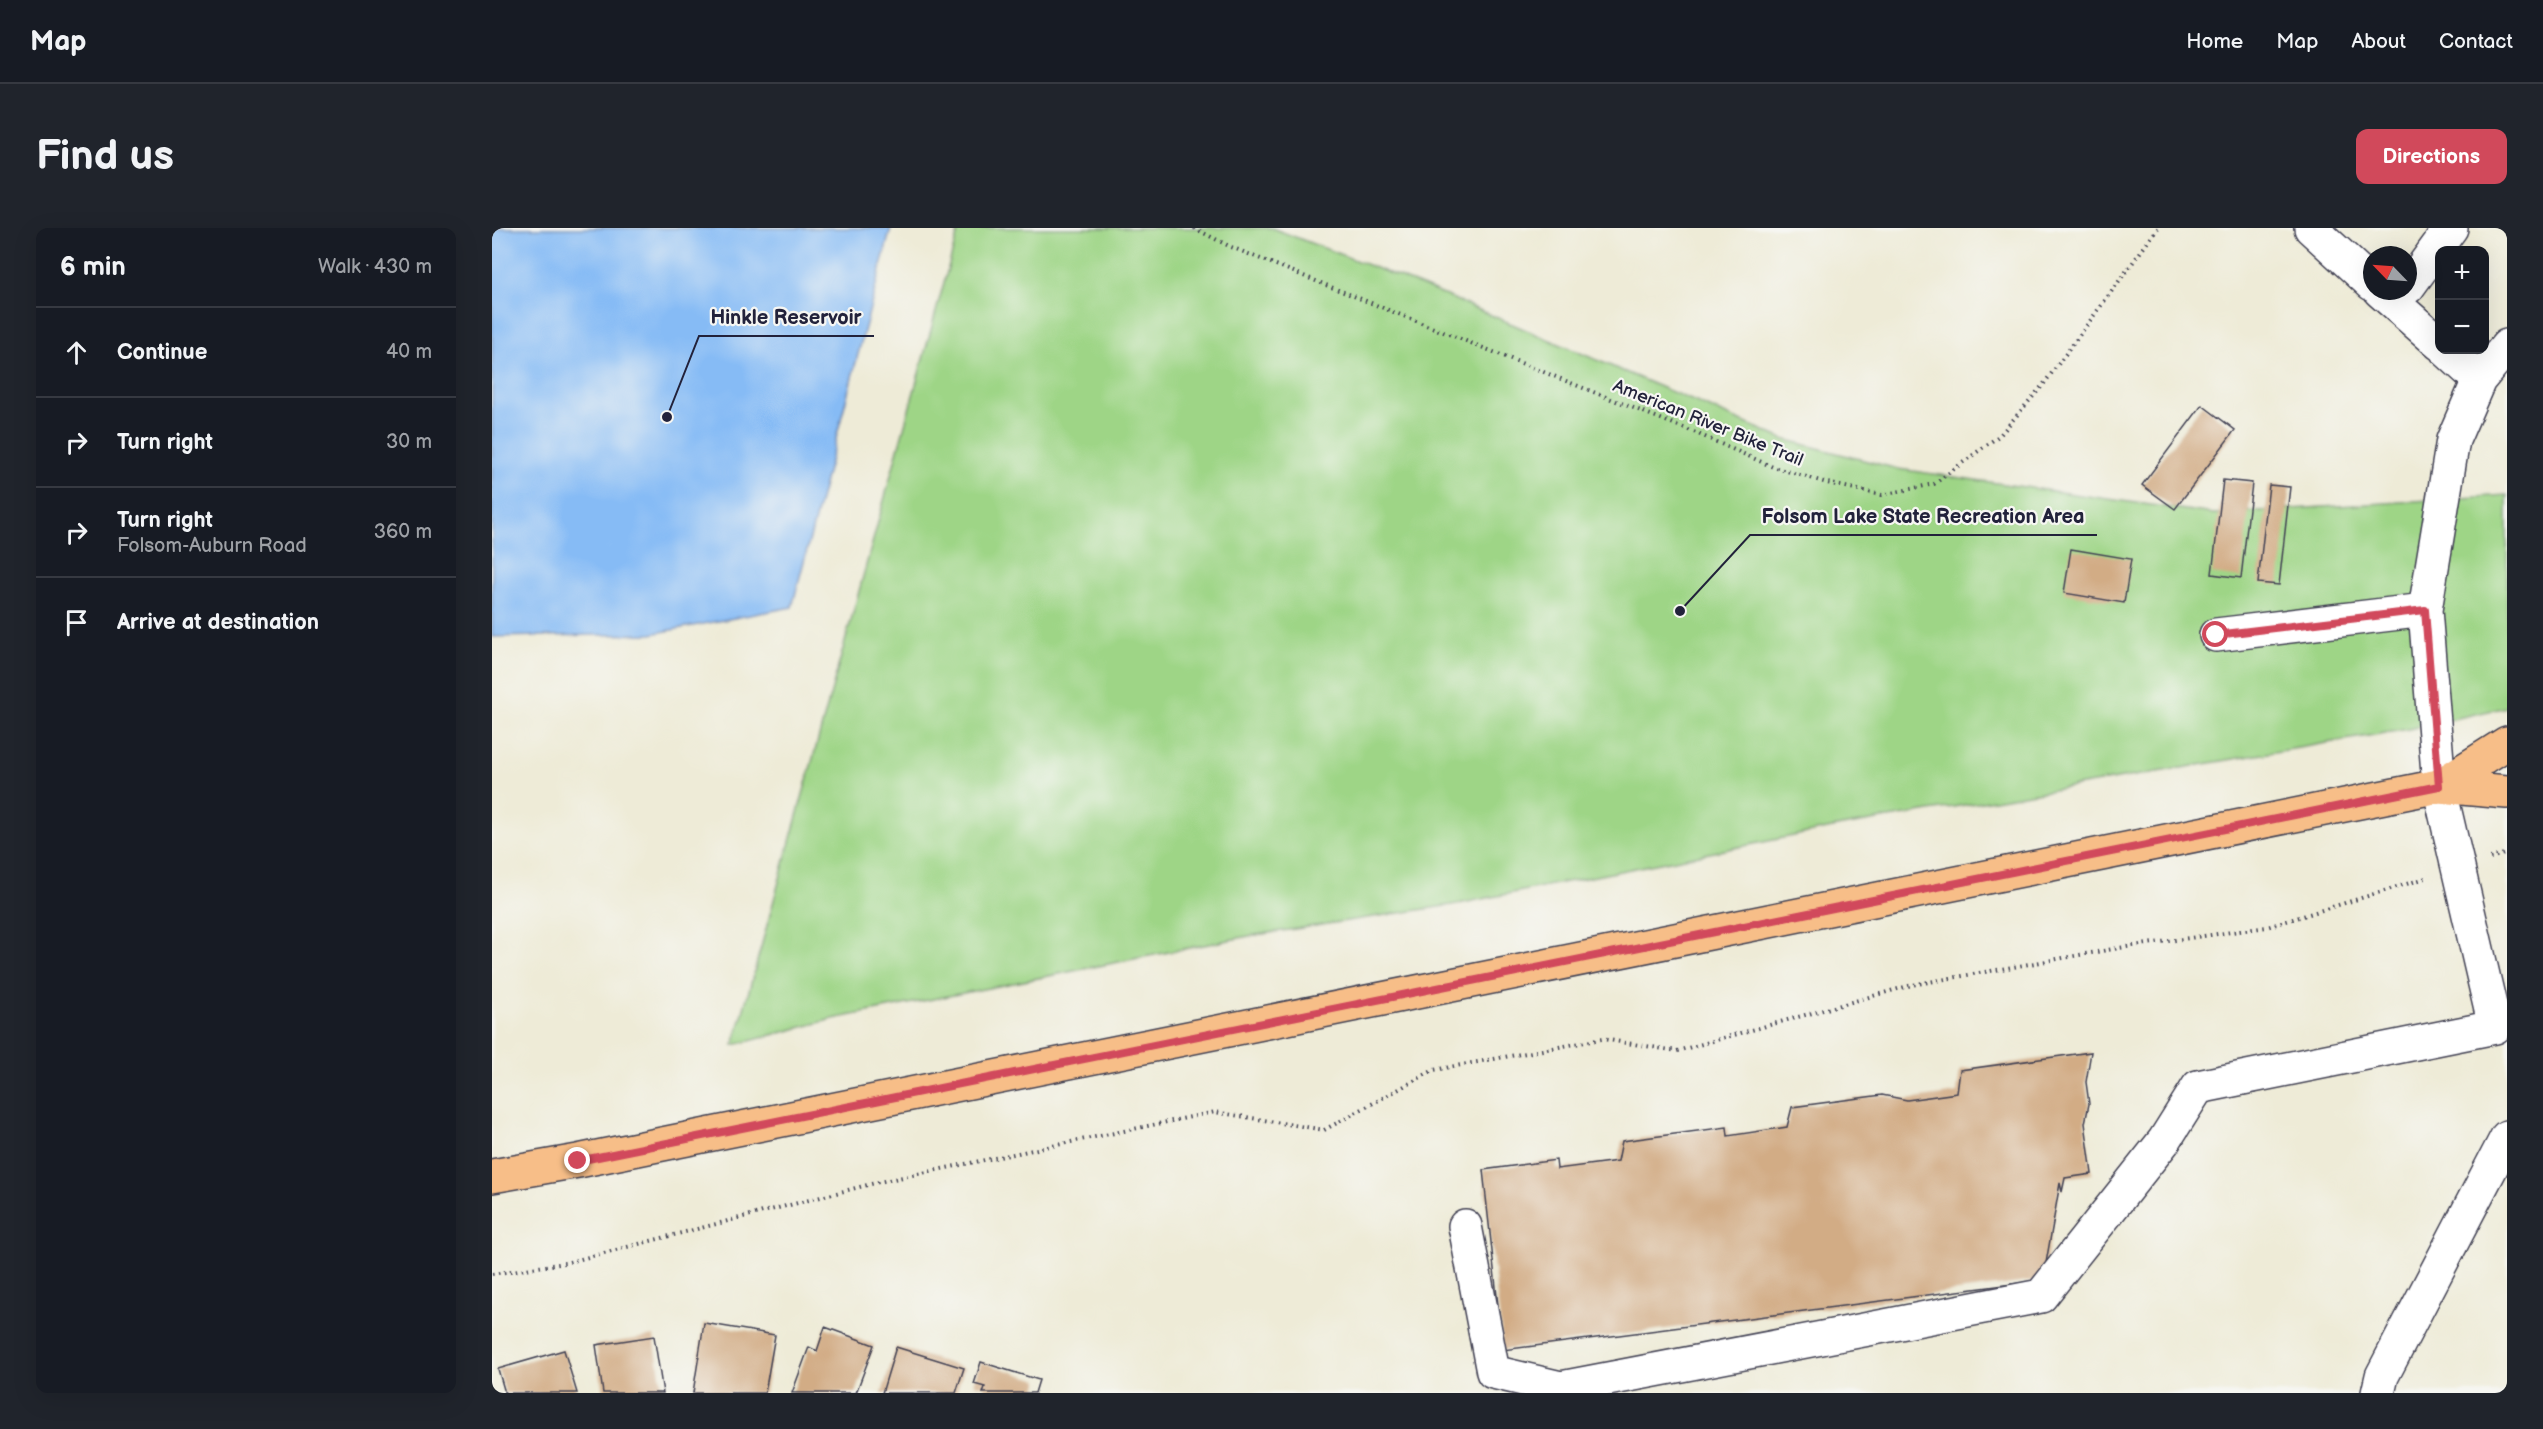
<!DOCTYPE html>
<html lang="en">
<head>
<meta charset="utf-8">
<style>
  body { margin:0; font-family:"Balsamiq Sans",sans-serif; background:#20242c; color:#f1f3f6 }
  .controls { position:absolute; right:18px; top:18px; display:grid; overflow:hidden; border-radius:12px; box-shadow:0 6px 24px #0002 }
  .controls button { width:54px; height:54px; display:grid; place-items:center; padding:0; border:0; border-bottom:2px solid #363941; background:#171b24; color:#f1f3f6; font:30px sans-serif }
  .compass { position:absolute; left:1871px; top:18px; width:54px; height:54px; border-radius:50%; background:#171b24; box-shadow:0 6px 24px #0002; rotate:295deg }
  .stop { position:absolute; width:18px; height:18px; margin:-14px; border:4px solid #d1495b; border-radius:50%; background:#fff }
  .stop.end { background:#d1495b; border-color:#fff; box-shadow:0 2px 6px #0008 }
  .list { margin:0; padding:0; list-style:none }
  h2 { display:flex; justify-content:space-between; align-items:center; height:78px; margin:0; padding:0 24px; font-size:26px }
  h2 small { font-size:20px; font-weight:400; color:#9ea1a6 }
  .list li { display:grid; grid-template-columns:39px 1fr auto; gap:18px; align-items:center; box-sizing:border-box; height:90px; padding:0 24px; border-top:2px solid #363941 }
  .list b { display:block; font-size:22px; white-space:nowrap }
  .list p { margin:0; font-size:20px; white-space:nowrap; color:#9ea1a6 }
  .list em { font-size:20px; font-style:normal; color:#9ea1a6 }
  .icon { flex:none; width:33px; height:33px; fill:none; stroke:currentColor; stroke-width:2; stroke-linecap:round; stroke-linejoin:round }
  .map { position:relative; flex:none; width:2015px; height:1165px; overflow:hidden; border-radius:12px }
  header { display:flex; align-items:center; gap:36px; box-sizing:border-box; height:84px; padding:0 30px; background:#171b24; border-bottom:2px solid #363941 }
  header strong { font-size:28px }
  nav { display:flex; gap:33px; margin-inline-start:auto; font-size:21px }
  .intro { display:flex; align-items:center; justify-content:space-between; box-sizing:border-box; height:144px; padding:0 36px }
  h1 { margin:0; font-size:42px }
  .button { padding:15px 27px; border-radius:12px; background:#d1495b; color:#fff; font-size:21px; font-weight:700 }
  main { display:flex; gap:36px; padding:0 36px }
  aside { flex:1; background:#171b24; border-radius:12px; box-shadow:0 6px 24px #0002 }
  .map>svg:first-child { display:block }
  .green { fill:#9ed586; stroke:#607c60; stroke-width:1.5 }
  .water { fill:#86bbf5; stroke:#546e98; stroke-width:1.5 }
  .building { fill:#d2ac85 }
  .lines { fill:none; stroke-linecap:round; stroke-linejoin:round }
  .minor-casing { stroke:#414052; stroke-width:36 }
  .major-casing { stroke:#414052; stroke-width:36 }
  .path { stroke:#414052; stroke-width:4; stroke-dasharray:1.5 4.5; stroke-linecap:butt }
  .minor { stroke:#fff; stroke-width:33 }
  .major { stroke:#f7be88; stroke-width:33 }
  .route { stroke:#d1495b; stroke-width:8 }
  .labels { text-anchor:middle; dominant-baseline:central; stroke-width:4.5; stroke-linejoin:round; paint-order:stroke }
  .street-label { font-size:18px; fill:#22223b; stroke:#f6f6f2 }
  .leader { fill:none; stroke:#22223b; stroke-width:2 }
  .callout-dot { fill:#22223b; stroke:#f6f6f2; stroke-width:2 }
  .callout-label { font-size:20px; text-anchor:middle; font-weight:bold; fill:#22223b; stroke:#f6f6f2; stroke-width:4.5; stroke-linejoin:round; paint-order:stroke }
</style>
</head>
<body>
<header>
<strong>Map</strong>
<nav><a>Home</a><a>Map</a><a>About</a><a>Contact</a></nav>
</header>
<div class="intro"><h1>Find us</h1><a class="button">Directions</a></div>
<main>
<aside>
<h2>6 min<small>Walk · 430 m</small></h2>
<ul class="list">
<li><svg class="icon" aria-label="ahead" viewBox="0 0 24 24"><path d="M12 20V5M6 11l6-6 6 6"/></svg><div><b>Continue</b></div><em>40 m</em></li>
<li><svg class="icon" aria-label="right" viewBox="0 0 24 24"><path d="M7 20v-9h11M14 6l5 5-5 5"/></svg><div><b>Turn right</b></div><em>30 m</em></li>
<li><svg class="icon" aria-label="right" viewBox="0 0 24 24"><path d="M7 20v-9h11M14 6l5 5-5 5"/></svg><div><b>Turn right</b><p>Folsom-Auburn Road</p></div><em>360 m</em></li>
<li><svg class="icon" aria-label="arrive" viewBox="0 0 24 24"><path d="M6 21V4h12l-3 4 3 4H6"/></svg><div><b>Arrive at destination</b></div></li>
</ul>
</aside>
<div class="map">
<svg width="2015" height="1165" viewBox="0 0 2015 1165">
  <rect width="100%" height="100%" fill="#f6f6f2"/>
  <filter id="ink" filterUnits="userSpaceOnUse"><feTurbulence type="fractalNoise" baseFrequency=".0167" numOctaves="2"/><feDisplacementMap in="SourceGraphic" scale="12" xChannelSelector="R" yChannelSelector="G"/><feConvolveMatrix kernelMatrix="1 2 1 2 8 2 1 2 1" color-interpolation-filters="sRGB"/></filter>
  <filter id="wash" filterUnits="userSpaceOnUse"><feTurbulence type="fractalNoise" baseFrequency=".008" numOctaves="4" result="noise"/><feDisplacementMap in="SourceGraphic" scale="24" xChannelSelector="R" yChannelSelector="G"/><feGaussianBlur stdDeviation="1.35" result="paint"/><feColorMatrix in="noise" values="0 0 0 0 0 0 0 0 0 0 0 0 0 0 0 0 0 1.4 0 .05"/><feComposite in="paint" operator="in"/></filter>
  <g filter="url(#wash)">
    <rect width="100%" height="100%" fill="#eeebd7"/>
    <path class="green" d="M 467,0 L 780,0 L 933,59 L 1291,211 L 1406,241 L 1722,286 L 2015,267 L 2015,479 L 1917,501 L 1350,598 L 966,676 L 757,708 L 341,791 L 242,817 Z"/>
    <path class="water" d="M 0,0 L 399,0 L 300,379 L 159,406 L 0,409 Z"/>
    <g id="blocks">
      <path class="building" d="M 1710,177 L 1743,202 L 1683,281 L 1650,257 Z
        M 1731,252 L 1760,255 L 1749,350 L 1720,346 Z
        M 1777,257 L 1798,259 L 1787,357 L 1766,355 Z
        M 1579,321 L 1639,331 L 1632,375 L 1572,365 Z
        M 1599,824 L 1594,854 L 1597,876 L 1593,895 L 1600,946 L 1573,950 L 1570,964 L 1568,955 L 1551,1052 L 1011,1122 L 991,942 L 1064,932 L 1065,941 L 1126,933 L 1130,913 L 1235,899 L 1236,908 L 1295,899 L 1300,879 L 1390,867 L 1415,872 L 1465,865 L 1468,842 Z
        M 212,1095 L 283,1107 L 273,1165 L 201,1165 Z
        M 333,1099 L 382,1117 L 364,1165 L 300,1165 L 317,1119 L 325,1123 Z
        M 162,1108 L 171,1165 L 111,1165 L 104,1117 Z
        M 404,1119 L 472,1140 L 464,1165 L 390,1165 Z
        M 72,1122 L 85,1165 L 13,1165 L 6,1141 Z
        M 489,1134 L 547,1152 L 543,1165 L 491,1165 L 493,1159 L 482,1156 Z"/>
    </g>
  </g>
  <g filter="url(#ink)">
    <use href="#blocks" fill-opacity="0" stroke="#414052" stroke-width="1.5"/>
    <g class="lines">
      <defs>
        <path id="minor" d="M 1819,0 L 1880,56
          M 1916,59 L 1959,0
          M 1888,63 L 1948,116
          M 1954,122 L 1987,152
          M 1724,407 L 1933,382
          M 973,998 L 1001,1144 L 1069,1160 L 1549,1068 L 1672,913 L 1706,859 L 2003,799 L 1947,558 L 1933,382 L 1961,212 L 1987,152 L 2015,118
          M 1886,1165 L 1890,1148 L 2015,909"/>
        <path id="major" d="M 1947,558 L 2015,515
          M 0,948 L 86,933 L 1947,558 L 2015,564"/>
      </defs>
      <use href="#minor" class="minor-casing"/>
      <use href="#major" class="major-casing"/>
      <path class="path" d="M 702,0 L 739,19 L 1204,205 L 1281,239 L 1335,255 L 1390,267 L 1442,256 L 1508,207 L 1551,157 L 1666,0
        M 1998,630 L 2015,625
        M 0,1046 L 73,1035 L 387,954 L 723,884 L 832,902 L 942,842 L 1110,811 L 1185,823 L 1420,757 L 1627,720 L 1775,699 L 1934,650"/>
      <use href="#minor" class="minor"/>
      <use href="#major" class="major"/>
    </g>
  </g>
  <g class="lines" filter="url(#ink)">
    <path class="route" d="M 86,933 L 1947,558 L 1933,382 L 1724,407"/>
  </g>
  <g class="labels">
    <g class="street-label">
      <text transform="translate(1216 195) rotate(22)">American River Bike Trail</text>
    </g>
  </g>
  <path class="leader" d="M175 189L207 108H382M1188 383L1258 307H1605"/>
  <g class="callout-dot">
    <circle cx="175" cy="189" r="6"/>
    <circle cx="1188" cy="383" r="6"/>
  </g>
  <g class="callout-label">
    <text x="294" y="96">Hinkle Reservoir</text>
    <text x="1431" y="295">Folsom Lake State Recreation Area</text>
  </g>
</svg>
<div class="controls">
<button>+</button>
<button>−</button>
</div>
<svg class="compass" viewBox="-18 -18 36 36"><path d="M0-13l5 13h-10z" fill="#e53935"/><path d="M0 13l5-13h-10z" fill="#9ea1a6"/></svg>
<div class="stop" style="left:1724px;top:407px"></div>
<div class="stop end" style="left:86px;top:933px"></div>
</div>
</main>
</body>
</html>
